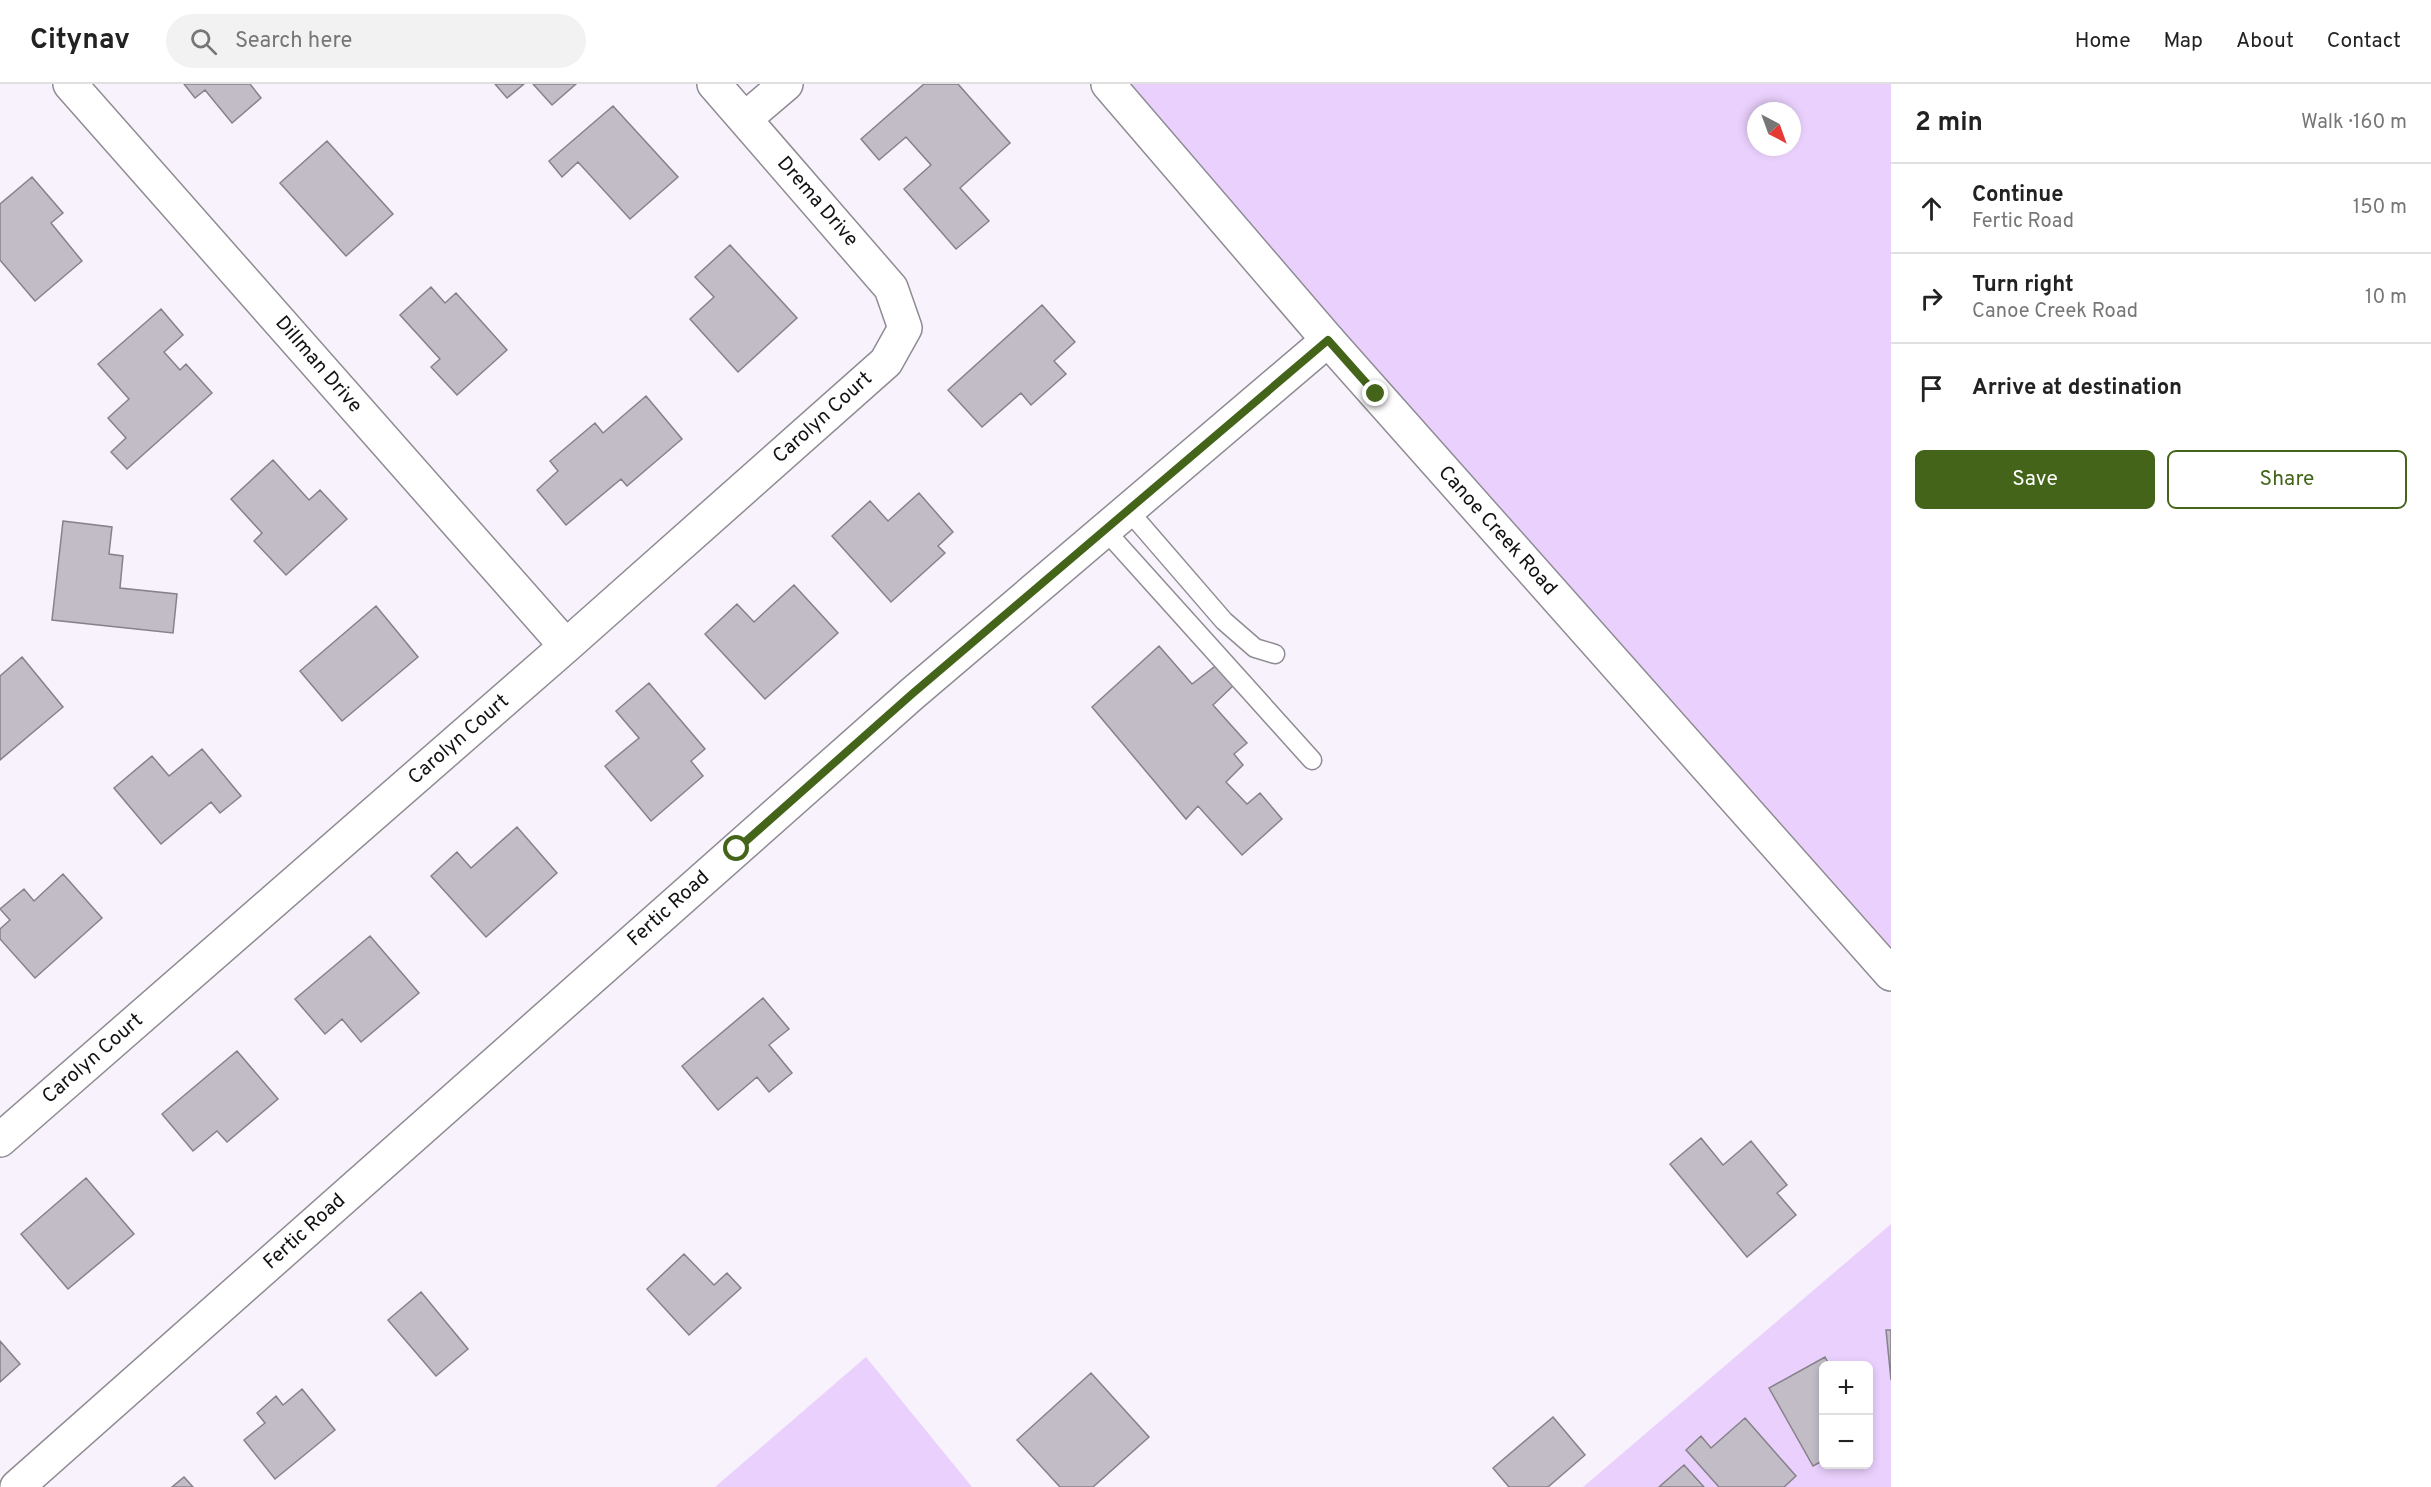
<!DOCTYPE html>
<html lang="en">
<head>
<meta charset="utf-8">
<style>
  body { margin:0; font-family:Overpass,sans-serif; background:#f2f2f2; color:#222 }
  .controls { position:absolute; right:18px; bottom:18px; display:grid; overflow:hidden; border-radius:9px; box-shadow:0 3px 9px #0003 }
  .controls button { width:54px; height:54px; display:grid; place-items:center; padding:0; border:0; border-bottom:2px solid #e0e0e0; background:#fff; color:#222; font:30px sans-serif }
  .compass { position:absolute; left:1747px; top:18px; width:54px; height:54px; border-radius:50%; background:#fff; box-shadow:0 3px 9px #0003; rotate:139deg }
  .stop { position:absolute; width:18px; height:18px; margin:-14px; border:4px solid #436419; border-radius:50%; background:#fff }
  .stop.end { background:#436419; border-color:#fff; box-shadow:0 2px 6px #0008 }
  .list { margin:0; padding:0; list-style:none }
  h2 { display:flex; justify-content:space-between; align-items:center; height:78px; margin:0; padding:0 24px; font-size:26px }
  h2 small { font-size:20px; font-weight:400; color:#767676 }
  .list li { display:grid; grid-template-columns:39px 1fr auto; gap:18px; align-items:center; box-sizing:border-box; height:90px; padding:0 24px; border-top:2px solid #e0e0e0 }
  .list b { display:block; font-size:22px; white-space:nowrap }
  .list p { margin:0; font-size:20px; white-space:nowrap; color:#767676 }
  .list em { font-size:20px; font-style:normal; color:#767676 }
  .actions { display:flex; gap:12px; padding:18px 24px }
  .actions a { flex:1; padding:14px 0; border:2px solid #436419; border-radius:9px; text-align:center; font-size:21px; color:#436419 }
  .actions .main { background:#436419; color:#fff }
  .icon { flex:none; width:33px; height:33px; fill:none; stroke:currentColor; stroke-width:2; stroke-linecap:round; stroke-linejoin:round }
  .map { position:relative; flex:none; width:1891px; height:1403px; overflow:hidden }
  header { display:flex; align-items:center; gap:36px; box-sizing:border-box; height:84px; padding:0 30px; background:#fff; border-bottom:2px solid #e0e0e0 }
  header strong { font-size:28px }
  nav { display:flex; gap:33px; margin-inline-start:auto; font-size:21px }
  .search { width:420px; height:54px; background:#f2f2f2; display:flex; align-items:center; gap:15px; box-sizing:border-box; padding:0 21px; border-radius:33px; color:#767676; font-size:22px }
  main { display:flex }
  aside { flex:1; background:#fff }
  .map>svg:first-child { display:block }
  .green { fill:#ead1fd; fill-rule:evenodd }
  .building { fill:#c1bcc5; stroke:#86818a; stroke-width:1.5 }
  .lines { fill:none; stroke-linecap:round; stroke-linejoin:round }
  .service-casing { stroke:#8f8b93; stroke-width:21 }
  .minor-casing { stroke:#8f8b93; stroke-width:36 }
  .secondary-casing { stroke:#8f8b93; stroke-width:36 }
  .service { stroke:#fff; stroke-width:18 }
  .minor { stroke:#fff; stroke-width:33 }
  .secondary { stroke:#fff; stroke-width:33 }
  .route { stroke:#436419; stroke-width:8 }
  .labels { text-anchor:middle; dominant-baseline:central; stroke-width:6; stroke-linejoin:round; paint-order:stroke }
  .street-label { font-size:20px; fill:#121114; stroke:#fff }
</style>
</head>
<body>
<header>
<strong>Citynav</strong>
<div class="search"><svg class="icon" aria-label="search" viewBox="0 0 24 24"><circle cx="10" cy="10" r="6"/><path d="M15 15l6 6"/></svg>Search here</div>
<nav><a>Home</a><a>Map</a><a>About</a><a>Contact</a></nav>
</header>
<main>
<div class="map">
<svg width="1891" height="1403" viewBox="0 0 1891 1403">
  <rect width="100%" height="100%" fill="#f8f2fc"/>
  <path class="green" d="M 1130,0 L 1891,0 L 1891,864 L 1341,245 ZM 1756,27 L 1792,27 L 1792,63 L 1756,63 Z
    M 1891,1140 L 1891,1403 L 1583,1403 ZM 1824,1282 L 1868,1282 L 1868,1380 L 1824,1380 Z
    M 866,1273 L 972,1403 L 715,1403 Z"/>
  <path class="building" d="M 184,0 L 250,0 L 261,14 L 232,39 L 205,6 L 195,14 Z
    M 495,0 L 524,0 L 507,14 Z
    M 533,0 L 576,0 L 552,21 Z
    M 924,0 L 958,0 L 1010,59 L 960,104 L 989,137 L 956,165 L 904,105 L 931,81 L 906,53 L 879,76 L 861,55 Z
    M 613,22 L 678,93 L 630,135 L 578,78 L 562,93 L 549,77 Z
    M 327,57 L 393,130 L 346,172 L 280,99 Z
    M 32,93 L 63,129 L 51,139 L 82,177 L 35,217 L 0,176 L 0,120 Z
    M 730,161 L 797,234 L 738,288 L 690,235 L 714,213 L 695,193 Z
    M 431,203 L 445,219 L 456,209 L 507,266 L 457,311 L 431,283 L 440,275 L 400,231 Z
    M 1042,221 L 1075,258 L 1054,277 L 1066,290 L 1031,321 L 1021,309 L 982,343 L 948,306 Z
    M 161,225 L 183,251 L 164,268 L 180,286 L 186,280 L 212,309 L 127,385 L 111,368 L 126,354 L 108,334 L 129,315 L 98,280 Z
    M 646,312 L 682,355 L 627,402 L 621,395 L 566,441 L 537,406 L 558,387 L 550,377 L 595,339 L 603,349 Z
    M 273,376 L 309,416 L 320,406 L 347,435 L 286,491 L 254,457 L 262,449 L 231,415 Z
    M 919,409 L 953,448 L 938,462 L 945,469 L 891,518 L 832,452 L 870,417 L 888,437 Z
    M 63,437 L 112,443 L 109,470 L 123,472 L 120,504 L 177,510 L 173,549 L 52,536 Z
    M 794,501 L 838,549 L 765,615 L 705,550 L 737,520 L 754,538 Z
    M 376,522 L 418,573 L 342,637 L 300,587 Z
    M 1159,562 L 1192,600 L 1218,580 L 1236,599 L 1213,621 L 1247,659 L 1234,670 L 1243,681 L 1226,698 L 1247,720 L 1260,709 L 1282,735 L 1242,771 L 1198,722 L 1186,735 L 1092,623 Z
    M 22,573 L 63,623 L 0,676 L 0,592 Z
    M 649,599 L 705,665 L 691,677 L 703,692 L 651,737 L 605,682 L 639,654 L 616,627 Z
    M 202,665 L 241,712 L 220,729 L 211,718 L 161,760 L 114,704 L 152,672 L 169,692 Z
    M 517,743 L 557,789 L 486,853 L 431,792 L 457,768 L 471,784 Z
    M 63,790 L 102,834 L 35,894 L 0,855 L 0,845 L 10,836 L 0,825 L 24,805 L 34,817 Z
    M 370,852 L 419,909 L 361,958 L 342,935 L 325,950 L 295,915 Z
    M 763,914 L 789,945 L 769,961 L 792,989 L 769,1008 L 757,993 L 718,1026 L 682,982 Z
    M 237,967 L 278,1015 L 227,1058 L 217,1047 L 193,1067 L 162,1030 Z
    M 1701,1054 L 1723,1081 L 1751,1057 L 1787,1101 L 1777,1109 L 1796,1131 L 1747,1173 L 1670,1080 Z
    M 86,1094 L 134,1150 L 68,1205 L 21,1150 Z
    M 684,1170 L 714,1201 L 727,1189 L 741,1204 L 689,1251 L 647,1205 Z
    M 421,1208 L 468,1265 L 436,1292 L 388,1236 Z
    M 1886,1246 L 1891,1246 L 1891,1296 Z
    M 0,1257 L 20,1280 L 0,1298 Z
    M 1825,1273 L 1830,1282 L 1824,1282 L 1824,1376 L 1813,1382 L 1769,1304 Z
    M 1091,1289 L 1149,1353 L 1093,1403 L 1060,1403 L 1017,1356 Z
    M 302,1305 L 335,1346 L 275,1395 L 244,1356 L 265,1339 L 257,1329 L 276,1312 L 283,1321 Z
    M 1553,1333 L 1585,1371 L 1548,1403 L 1509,1403 L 1493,1384 Z
    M 1745,1334 L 1796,1392 L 1784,1403 L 1719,1403 L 1686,1366 L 1701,1352 L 1711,1364 Z
    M 1684,1381 L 1704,1403 L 1659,1403 Z
    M 184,1393 L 193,1403 L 172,1403 Z"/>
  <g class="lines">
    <defs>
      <path id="service" d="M 1128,426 L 1224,537 L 1255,564 L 1275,570
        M 1105,446 L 1312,676"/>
      <path id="minor" d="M 70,0 L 566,562
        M 746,34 L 786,0
        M 0,1056 L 566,562 L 886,278 L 905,244 L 891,204 L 714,0
        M 17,1403 L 912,610 L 1328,256"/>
      <path id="secondary" d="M 1108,0 L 1328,256 L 1891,890"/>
    </defs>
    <use href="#service" class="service-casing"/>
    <use href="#minor" class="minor-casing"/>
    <use href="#secondary" class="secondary-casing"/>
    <use href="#service" class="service"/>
    <use href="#minor" class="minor"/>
    <use href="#secondary" class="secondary"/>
  </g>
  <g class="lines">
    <path class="route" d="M 737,765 L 912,610 L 1328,256 L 1376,310"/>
  </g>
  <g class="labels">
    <g class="street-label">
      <text transform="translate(817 118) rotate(49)">Drema Drive</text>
      <text transform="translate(318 281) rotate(49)">Dillman Drive</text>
      <text transform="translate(823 334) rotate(-42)">Carolyn Court</text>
      <text transform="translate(1497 447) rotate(48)">Canoe Creek Road</text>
      <text transform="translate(459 656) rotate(-41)">Carolyn Court</text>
      <text transform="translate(669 825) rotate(-42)">Fertic Road</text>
      <text transform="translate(93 975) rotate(-41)">Carolyn Court</text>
      <text transform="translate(305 1148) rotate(-42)">Fertic Road</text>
    </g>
  </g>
</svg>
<div class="controls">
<button>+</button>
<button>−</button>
</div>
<svg class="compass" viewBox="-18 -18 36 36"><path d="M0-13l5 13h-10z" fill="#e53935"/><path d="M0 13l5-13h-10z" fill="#767676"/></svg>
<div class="stop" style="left:737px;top:765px"></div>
<div class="stop end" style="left:1376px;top:310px"></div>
</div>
<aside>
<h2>2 min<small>Walk · 160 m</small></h2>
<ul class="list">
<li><svg class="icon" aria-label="ahead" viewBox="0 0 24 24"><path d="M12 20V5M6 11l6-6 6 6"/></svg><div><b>Continue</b><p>Fertic Road</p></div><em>150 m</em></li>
<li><svg class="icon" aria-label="right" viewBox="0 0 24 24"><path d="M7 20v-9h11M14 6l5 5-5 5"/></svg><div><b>Turn right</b><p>Canoe Creek Road</p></div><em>10 m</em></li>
<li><svg class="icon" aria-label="arrive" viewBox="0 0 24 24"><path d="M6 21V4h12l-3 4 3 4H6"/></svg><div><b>Arrive at destination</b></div></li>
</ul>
<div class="actions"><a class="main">Save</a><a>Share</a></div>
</aside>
</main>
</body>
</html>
